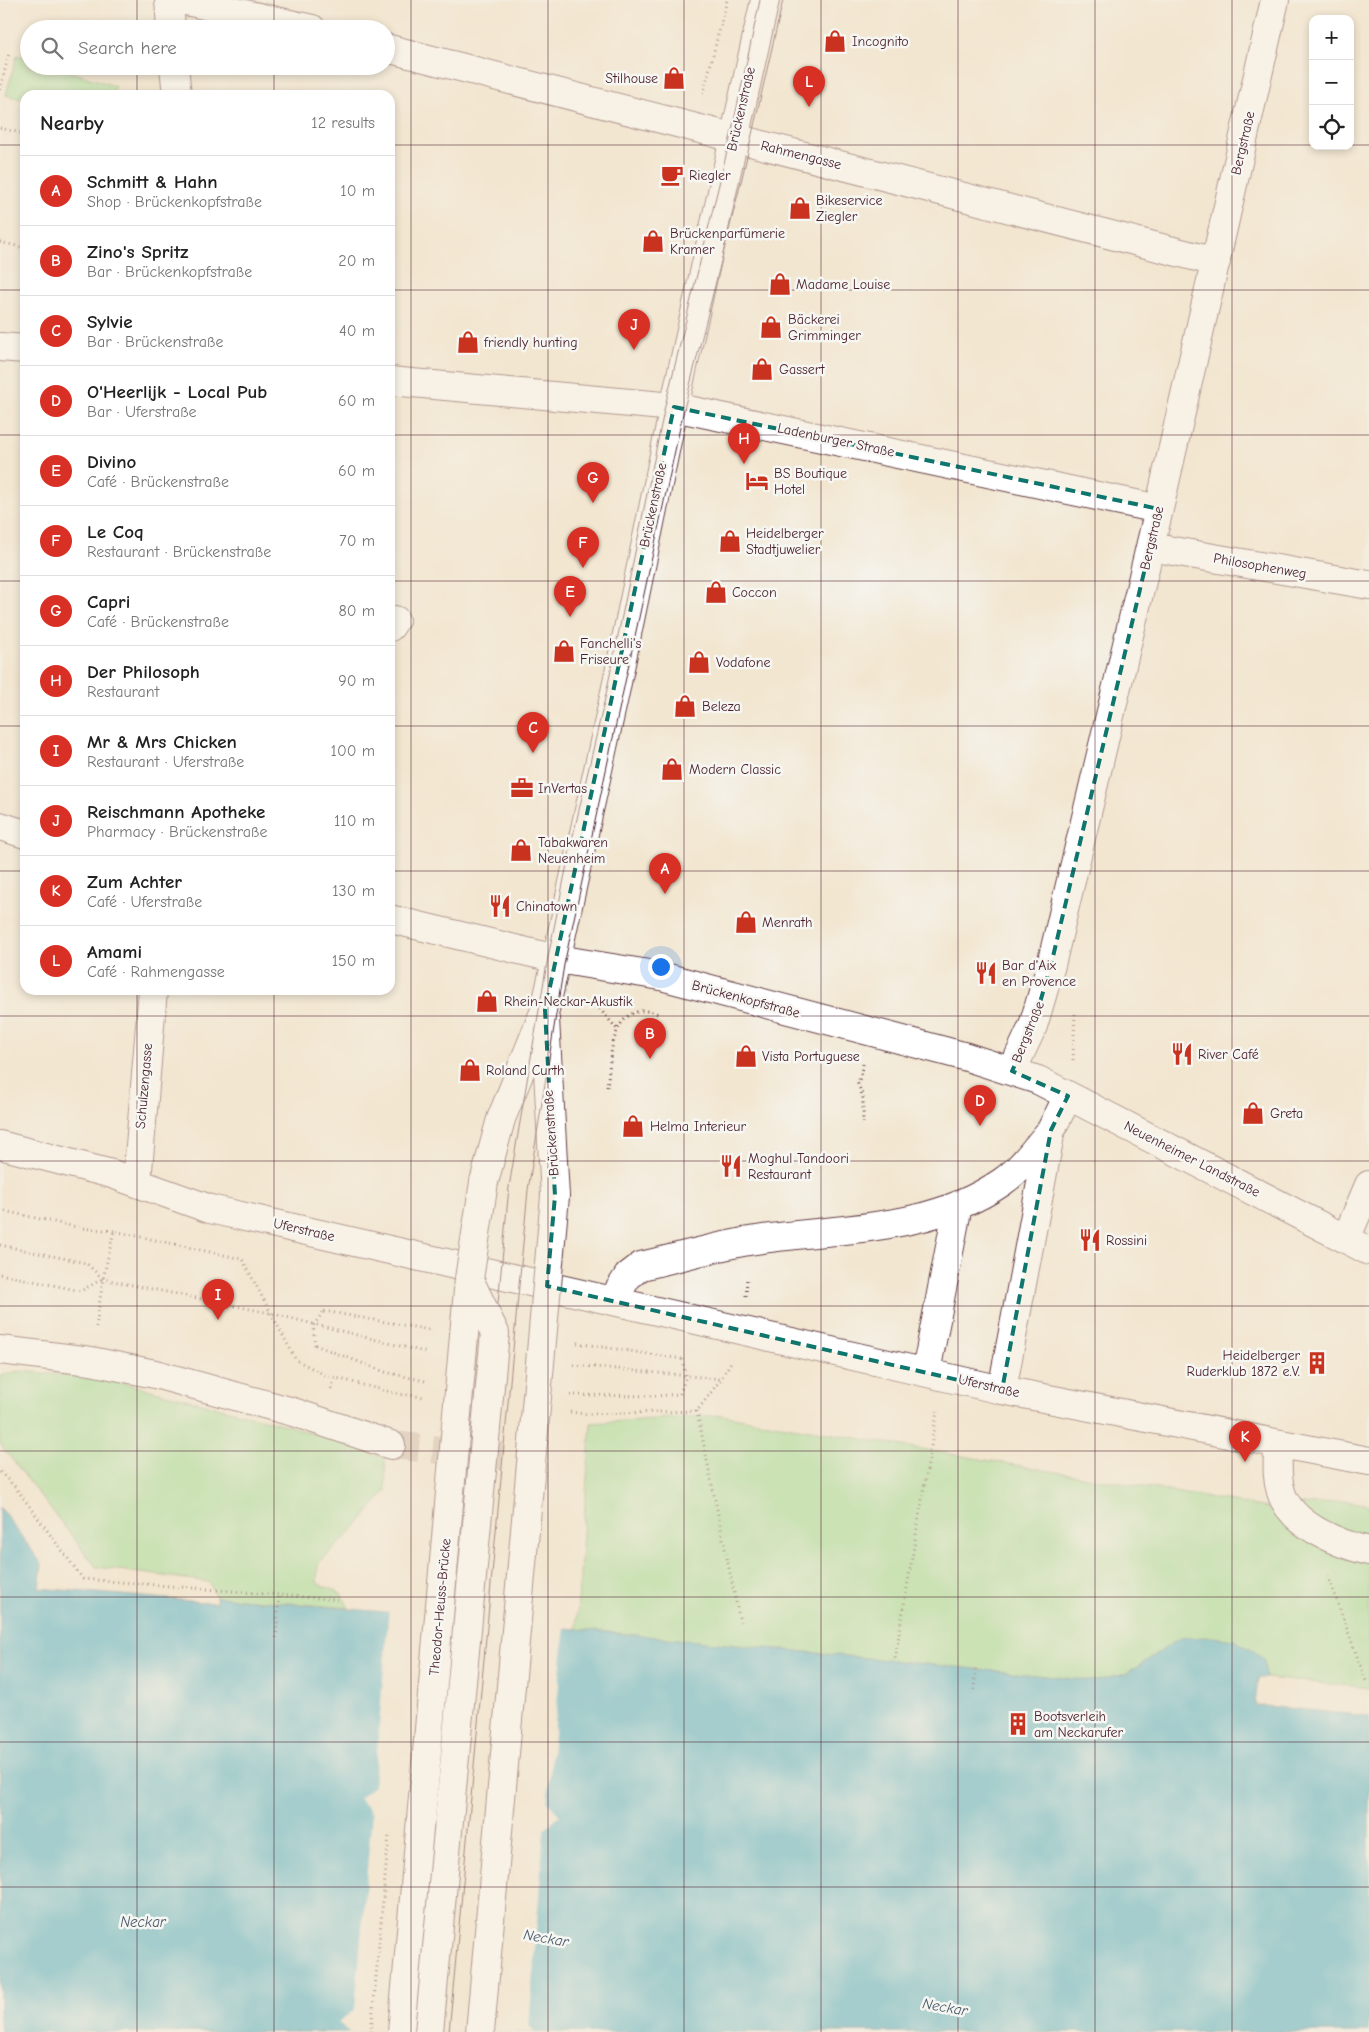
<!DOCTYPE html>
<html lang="en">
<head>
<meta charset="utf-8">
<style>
  body { margin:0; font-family:"Comic Neue",sans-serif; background:#f2f2f2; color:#222 }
  .controls { position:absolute; right:15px; top:15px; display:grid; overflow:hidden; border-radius:10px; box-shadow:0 2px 8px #0003 }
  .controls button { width:45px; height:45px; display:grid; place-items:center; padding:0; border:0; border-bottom:1px solid #e0e0e0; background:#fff; color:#222; font:25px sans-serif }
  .you { position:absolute; left:660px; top:966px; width:18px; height:18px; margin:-12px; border:4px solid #fff; border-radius:50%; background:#1a73e8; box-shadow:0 0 0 8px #1a73e833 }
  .badge { display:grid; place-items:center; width:32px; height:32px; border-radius:50%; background:#d93025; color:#fff; font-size:16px; font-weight:700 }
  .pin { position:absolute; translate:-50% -41px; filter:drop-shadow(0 1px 2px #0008) }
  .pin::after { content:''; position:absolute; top:26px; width:18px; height:15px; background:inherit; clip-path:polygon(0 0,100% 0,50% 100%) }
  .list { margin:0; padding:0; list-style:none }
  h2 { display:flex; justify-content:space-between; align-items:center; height:65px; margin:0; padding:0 20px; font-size:21px }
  h2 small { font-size:16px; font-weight:400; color:#767676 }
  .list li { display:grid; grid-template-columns:32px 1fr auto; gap:15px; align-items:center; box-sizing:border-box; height:70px; padding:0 20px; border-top:1px solid #e0e0e0 }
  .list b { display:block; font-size:19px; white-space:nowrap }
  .list p { margin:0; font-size:16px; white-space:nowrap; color:#767676 }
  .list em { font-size:16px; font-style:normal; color:#767676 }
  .icon { flex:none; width:28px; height:28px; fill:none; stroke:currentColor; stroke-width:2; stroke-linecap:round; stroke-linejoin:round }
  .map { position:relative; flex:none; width:1369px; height:2032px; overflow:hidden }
  .search { position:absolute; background:#fff; box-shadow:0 2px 8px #0003; left:20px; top:20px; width:375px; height:55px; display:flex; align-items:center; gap:12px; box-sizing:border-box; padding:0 18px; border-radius:28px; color:#767676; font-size:19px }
  .panel { position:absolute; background:#fff; box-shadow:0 2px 8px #0003; left:20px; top:90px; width:375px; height:905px; border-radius:15px }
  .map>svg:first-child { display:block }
  .green { fill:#9bdd94; stroke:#727e60 }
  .water { fill:#4ab0c9; stroke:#4a687a }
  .pier { fill:#f2e6d0 }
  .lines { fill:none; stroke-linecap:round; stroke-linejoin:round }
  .minor-tunnel { stroke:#d0beaf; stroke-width:28; stroke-dasharray:28 14; stroke-linecap:butt }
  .minor-casing { stroke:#633d44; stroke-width:30 }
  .major-casing { stroke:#633d44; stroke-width:30 }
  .path { stroke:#633d44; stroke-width:3; stroke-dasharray:1 4; stroke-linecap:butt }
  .minor { stroke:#fff; stroke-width:28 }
  .major { stroke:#fff; stroke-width:28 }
  .tram { stroke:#4a1f2b; stroke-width:1 }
  .minor-bridge-casing { stroke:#633d44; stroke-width:30; stroke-linecap:butt }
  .major-bridge-casing { stroke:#633d44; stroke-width:30; stroke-linecap:butt }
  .path-bridge { stroke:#633d44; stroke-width:3; stroke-dasharray:1 4; stroke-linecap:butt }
  .minor-bridge { stroke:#fff; stroke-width:28 }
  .major-bridge { stroke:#fff; stroke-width:28 }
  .marked { fill:none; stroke:#0f766e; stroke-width:4; stroke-dasharray:10 6; stroke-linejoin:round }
  .grid { fill:none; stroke:#4a1f2b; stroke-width:1; stroke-opacity:0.55 }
  .labels { text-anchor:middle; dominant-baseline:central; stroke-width:5; stroke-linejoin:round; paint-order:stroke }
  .poi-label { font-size:14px; fill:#4a1f2b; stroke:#f6f6f2; text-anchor:start }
  .street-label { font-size:14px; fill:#4a1f2b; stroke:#f6f6f2 }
  .water-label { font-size:15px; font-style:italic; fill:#4a596a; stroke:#f6f6f2 }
</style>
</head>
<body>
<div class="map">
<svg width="1369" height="2032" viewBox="0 0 1369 2032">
  <rect width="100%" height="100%" fill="#f6f6f2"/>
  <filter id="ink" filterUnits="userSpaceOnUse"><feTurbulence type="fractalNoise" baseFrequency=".02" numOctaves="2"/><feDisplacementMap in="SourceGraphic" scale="10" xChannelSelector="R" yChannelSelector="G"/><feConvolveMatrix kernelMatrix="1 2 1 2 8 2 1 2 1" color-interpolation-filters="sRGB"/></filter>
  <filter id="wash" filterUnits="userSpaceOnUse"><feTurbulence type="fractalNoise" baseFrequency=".0096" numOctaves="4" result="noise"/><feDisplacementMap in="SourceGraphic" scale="20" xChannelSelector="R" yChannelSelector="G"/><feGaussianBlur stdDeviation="1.12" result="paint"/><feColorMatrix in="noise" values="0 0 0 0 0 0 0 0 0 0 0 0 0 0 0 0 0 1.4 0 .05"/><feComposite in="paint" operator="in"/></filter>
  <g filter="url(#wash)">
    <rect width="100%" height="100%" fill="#f2e6d0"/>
    <path class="green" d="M 17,55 L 29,59 L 29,66 L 52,66 L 115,86 L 113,95 L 25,95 L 25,100 L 6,95 Z
      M 20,1371 L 108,1379 L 290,1426 L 385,1458 L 386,1491 L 357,1526 L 318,1564 L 317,1583 L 341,1593 L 349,1608 L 216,1597 L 209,1582 L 96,1567 L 0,1444 L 0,1375 Z
      M 721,1415 L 1268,1508 L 1346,1501 L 1369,1505 L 1369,1688 L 1266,1678 L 1264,1660 L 1180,1638 L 1127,1674 L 1095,1681 L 576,1629 L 591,1423 Z"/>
    <path class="water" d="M 0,1507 L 42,1564 L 39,1588 L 216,1603 L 216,1597 L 576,1629 L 1095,1681 L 1127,1674 L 1180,1638 L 1212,1637 L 1234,1640 L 1254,1651 L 1264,1660 L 1266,1678 L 1258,1678 L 1255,1705 L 1369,1716 L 1369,2032 L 0,2032 Z"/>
    <path class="pier" d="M 389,1609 L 565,1625 L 547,1801 L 560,1816 L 544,1829 L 529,2025 L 534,2032 L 349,2032 L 338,2022 L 355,2010 L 372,1814 L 359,1798 L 374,1786 Z"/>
  </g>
  <g filter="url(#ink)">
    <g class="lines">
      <path class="minor-tunnel" d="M 391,1445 L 542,1460"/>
      <defs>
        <path id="minor" d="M 169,0 L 171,29
          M 182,0 L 312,29
          M 386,48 L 1216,262
          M 174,66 L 177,95
          M 0,347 L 25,349
          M 390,381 L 674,407 L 1159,509
          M 1150,547 L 1369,585
          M 390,627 L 395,620
          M 0,826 L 25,834
          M 390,919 L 557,959
          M 1012,1071 L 1033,1026 L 1051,965 L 1159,509 L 1275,0
          M 0,1145 L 112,1174 L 210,1209 L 1002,1390 L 1369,1461
          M 137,1182 L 153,990
          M 1346,1239 L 1369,1185
          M 612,1301 L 628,1276 L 641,1266 C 677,1258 713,1247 749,1241 C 835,1227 926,1234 1002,1182 C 1021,1169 1036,1148 1051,1130
          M 0,1350 L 91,1361 L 155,1374 L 293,1412 L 391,1445
          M 926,1372 L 958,1205
          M 1002,1390 L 1051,1130 L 1068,1096
          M 1278,1445 C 1278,1461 1276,1477 1281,1492 C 1291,1525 1338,1544 1369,1551"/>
        <path id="major" d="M 557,959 L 661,976 L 967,1057 L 1038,1080 L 1369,1251
          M 545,1019 L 555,1196
          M 484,1182 L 501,1119 L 545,1010 L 614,697 L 674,407 L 765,0
          M 402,2032 L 421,1819"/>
      </defs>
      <use href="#minor" class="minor-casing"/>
      <use href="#major" class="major-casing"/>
      <path class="path" d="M 0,90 L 9,53
        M 703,94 L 727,0
        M 0,128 L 25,134
        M 0,242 L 25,248
        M 593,1001 L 617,1029
        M 1073,1060 L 1075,1014
        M 863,1064 L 858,1084 L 863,1097 L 863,1123
        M 607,1087 C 611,1062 609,1016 641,1011 C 647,1010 654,1013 660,1014
        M 0,1210 L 81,1228 L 114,1231
        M 0,1245 L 86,1263 L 103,1279 L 270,1313 L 428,1353
        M 0,1274 L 81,1291 L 102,1279
        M 746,1296 L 747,1277
        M 324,1311 L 430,1330
        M 96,1327 L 103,1279 L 114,1231 L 242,1259 L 296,1360 L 325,1375 L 398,1394 L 425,1397
        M 577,1343 L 682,1359
        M 315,1345 L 385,1372 L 425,1381
        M 574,1365 L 721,1379
        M 331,1389 L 335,1378
        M 570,1395 L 656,1396 L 680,1394
        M 697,1411 L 740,1622
        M 570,1412 L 586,1414 L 697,1411 L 721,1379 L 731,1362
        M 0,1472 L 15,1487 L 83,1579 L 341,1600
        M 1328,1576 L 1367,1684
        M 276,1638 L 279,1595
        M 895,1658 L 937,1411
        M 974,1690 L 976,1668"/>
      <use href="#minor" class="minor"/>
      <use href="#major" class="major"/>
      <path class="tram" d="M 429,2032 L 509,1187 L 548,957 L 572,840 L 606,694 L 665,406 L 731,135 L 760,0
        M 449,2032 L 528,1190 L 564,965 L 684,409 L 742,178 L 783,0"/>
      <defs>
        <path id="minor-bridge" d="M 429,2032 L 495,1333 L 469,1279"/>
        <path id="major-bridge" d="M 421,1819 L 469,1279 L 484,1182
          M 480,2032 L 555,1196"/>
      </defs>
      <use href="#minor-bridge" class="minor-bridge-casing"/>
      <use href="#major-bridge" class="major-bridge-casing"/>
      <path class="path-bridge" d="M 315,1345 L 313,1326 L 324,1311
        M 680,1394 L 686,1376 L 682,1359
        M 371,2032 L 389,1834"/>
      <use href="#minor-bridge" class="minor-bridge"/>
      <use href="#major-bridge" class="major-bridge"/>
    </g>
  </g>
  <path d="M0 0H1369V2032H0ZM 674,407 L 1159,509 L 1051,965 L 1033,1026 L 1012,1071 L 1068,1096 L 1051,1130 L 1002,1390 L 547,1286 L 555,1196 L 545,1010 Z" fill="#f2e6d0" fill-opacity=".55" fill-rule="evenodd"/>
  <path class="marked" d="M 674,407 L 1159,509 L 1051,965 L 1033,1026 L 1012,1071 L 1068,1096 L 1051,1130 L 1002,1390 L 547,1286 L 555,1196 L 545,1010 Z"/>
  <path class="grid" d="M 137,0 L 137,29M 274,0 L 274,29M 411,0 L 411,2032M 548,0 L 548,2032M 684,0 L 684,2032M 821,0 L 821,2032M 958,0 L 958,2032M 1095,0 L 1095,2032M 1232,0 L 1232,2032M 137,66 L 137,95M 274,66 L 274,95M 0,145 L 25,145M 390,145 L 1313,145M 1350,145 L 1369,145M 0,290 L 25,290M 390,290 L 1369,290M 0,435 L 25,435M 390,435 L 1369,435M 0,581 L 25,581M 390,581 L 1369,581M 0,726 L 25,726M 390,726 L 1369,726M 0,871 L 25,871M 390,871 L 1369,871M 137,990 L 137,2032M 274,990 L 274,2032M 0,1016 L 1369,1016M 0,1161 L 1369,1161M 0,1306 L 1369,1306M 0,1451 L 1369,1451M 0,1597 L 1369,1597M 0,1742 L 1369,1742M 0,1887 L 1369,1887"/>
  <defs>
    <symbol id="shop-bare" viewBox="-9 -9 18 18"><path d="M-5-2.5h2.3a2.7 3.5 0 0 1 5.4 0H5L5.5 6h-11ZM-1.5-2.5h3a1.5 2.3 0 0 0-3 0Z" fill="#c8321e" stroke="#f6f6f2" stroke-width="2.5" paint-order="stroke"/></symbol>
    <symbol id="cafe-bare" viewBox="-9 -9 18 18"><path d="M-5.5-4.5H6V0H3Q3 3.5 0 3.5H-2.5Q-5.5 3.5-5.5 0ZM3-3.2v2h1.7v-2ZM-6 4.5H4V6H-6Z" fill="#c8321e" stroke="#f6f6f2" stroke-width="2.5" paint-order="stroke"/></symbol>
    <symbol id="hotel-bare" viewBox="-9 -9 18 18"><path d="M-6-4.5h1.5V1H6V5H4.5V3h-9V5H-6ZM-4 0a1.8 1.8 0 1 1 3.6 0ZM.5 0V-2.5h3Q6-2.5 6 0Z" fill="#c8321e" stroke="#f6f6f2" stroke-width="2.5" paint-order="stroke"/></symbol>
    <symbol id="office-bare" viewBox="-9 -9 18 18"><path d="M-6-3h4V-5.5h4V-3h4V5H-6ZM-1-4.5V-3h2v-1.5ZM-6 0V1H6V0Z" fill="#c8321e" stroke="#f6f6f2" stroke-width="2.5" paint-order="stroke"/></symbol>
    <symbol id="restaurant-bare" viewBox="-9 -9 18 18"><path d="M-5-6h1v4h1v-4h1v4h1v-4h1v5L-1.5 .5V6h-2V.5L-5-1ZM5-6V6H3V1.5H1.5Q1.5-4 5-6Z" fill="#c8321e" stroke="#f6f6f2" stroke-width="2.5" paint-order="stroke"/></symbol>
    <symbol id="building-bare" viewBox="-9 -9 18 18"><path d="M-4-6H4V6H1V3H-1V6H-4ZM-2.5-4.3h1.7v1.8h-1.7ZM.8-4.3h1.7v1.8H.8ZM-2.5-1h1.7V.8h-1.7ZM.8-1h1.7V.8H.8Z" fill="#c8321e" stroke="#f6f6f2" stroke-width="2.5" paint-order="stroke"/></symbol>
  </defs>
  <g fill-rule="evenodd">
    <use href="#shop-bare" x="819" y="25" width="32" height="32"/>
    <use href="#shop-bare" x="658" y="62" width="32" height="32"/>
    <use href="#cafe-bare" x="656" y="159" width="32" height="32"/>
    <use href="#shop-bare" x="784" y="192" width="32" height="32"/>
    <use href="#shop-bare" x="637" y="225" width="32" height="32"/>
    <use href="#shop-bare" x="764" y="268" width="32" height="32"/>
    <use href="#shop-bare" x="755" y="311" width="32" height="32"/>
    <use href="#shop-bare" x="452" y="326" width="32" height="32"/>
    <use href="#shop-bare" x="746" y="353" width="32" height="32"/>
    <use href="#hotel-bare" x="741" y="465" width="32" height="32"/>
    <use href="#shop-bare" x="714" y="525" width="32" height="32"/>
    <use href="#shop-bare" x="700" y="576" width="32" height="32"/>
    <use href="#shop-bare" x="548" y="635" width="32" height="32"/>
    <use href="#shop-bare" x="683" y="646" width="32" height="32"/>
    <use href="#shop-bare" x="669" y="690" width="32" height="32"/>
    <use href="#shop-bare" x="656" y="753" width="32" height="32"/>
    <use href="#office-bare" x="506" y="772" width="32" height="32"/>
    <use href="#shop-bare" x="505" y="834" width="32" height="32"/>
    <use href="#restaurant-bare" x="484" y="890" width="32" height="32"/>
    <use href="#shop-bare" x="730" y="906" width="32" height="32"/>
    <use href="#restaurant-bare" x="970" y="957" width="32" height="32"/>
    <use href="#shop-bare" x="471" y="985" width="32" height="32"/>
    <use href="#restaurant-bare" x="1166" y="1038" width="32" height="32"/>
    <use href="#shop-bare" x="730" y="1040" width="32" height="32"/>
    <use href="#shop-bare" x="454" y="1054" width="32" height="32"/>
    <use href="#shop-bare" x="1237" y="1097" width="32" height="32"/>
    <use href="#shop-bare" x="617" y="1110" width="32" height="32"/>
    <use href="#restaurant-bare" x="715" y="1150" width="32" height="32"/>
    <use href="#restaurant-bare" x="1074" y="1224" width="32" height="32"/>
    <use href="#building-bare" x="1301" y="1347" width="32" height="32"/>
    <use href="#building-bare" x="1002" y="1708" width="32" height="32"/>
  </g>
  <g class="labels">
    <g class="poi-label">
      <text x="852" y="41">Incognito</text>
      <text x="658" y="78" text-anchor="end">Stilhouse</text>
      <text x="689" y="175">Riegler</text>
      <text x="816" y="200">Bikeservice<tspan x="816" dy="16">Ziegler</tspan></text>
      <text x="670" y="233">Brückenparfümerie<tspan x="670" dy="16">Kramer</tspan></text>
      <text x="796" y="284">Madame Louise</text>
      <text x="788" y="319">Bäckerei<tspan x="788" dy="16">Grimminger</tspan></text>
      <text x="484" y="342">friendly hunting</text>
      <text x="779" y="369">Gassert</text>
      <text x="774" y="473">BS Boutique<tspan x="774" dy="16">Hotel</tspan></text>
      <text x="746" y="533">Heidelberger<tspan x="746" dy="16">Stadtjuwelier</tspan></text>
      <text x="732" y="592">Coccon</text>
      <text x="580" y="643">Fanchelli's<tspan x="580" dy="16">Friseure</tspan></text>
      <text x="716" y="662">Vodafone</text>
      <text x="702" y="706">Beleza</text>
      <text x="689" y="769">Modern Classic</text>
      <text x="538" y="788">InVertas</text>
      <text x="538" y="842">Tabakwaren<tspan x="538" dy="16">Neuenheim</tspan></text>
      <text x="516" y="906">Chinatown</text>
      <text x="762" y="922">Menrath</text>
      <text x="1002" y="965">Bar d'Aix<tspan x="1002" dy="16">en Provence</tspan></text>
      <text x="504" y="1001">Rhein-Neckar-Akustik</text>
      <text x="1198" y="1054">River Café</text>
      <text x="762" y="1056">Vista Portuguese</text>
      <text x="486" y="1070">Roland Curth</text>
      <text x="1270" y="1113">Greta</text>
      <text x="650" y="1126">Helma Interieur</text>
      <text x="748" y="1158">Moghul Tandoori<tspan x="748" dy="16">Restaurant</tspan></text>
      <text x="1106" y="1240">Rossini</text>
      <text x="1300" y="1355" text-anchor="end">Heidelberger<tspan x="1300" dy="16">Ruderklub 1872 e.V.</tspan></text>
      <text x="1034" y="1716">Bootsverleih<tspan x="1034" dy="16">am Neckarufer</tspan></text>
    </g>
    <g class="street-label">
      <text transform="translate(741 109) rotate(-77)">Brückenstraße</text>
      <text transform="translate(1243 143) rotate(-77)">Bergstraße</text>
      <text transform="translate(801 155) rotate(14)">Rahmengasse</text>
      <text transform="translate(836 440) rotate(12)">Ladenburger Straße</text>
      <text transform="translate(653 505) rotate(-78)">Brückenstraße</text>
      <text transform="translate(1152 538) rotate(-77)">Bergstraße</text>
      <text transform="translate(1260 566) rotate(10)">Philosophenweg</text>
      <text transform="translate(746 999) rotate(15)">Brückenkopfstraße</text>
      <text transform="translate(1028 1032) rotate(-68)">Bergstraße</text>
      <text transform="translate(144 1086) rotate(-85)">Schulzengasse</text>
      <text transform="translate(551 1133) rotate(-94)">Brückenstraße</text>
      <text transform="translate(1192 1159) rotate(27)">Neuenheimer Landstraße</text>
      <text transform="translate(304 1230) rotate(13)">Uferstraße</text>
      <text transform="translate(989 1386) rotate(13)">Uferstraße</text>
      <text transform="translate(440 1607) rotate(-85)">Theodor-Heuss-Brücke</text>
    </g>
    <g class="water-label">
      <text x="143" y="1922">Neckar</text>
      <text transform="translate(546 1938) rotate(10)">Neckar</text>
      <text transform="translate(945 2007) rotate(10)">Neckar</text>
    </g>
  </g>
</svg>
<div class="controls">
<button>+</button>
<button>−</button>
<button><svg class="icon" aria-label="locate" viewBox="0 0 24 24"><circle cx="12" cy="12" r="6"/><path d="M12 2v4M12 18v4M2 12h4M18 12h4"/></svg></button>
</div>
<div class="you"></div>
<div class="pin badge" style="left:665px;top:894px">A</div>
<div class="pin badge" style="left:650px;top:1059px">B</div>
<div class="pin badge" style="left:533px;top:753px">C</div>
<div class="pin badge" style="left:980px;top:1126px">D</div>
<div class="pin badge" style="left:570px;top:617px">E</div>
<div class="pin badge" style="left:583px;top:568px">F</div>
<div class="pin badge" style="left:593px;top:503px">G</div>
<div class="pin badge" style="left:744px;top:464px">H</div>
<div class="pin badge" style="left:218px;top:1320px">I</div>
<div class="pin badge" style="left:634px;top:350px">J</div>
<div class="pin badge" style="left:1245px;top:1462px">K</div>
<div class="pin badge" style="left:809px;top:107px">L</div>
<div class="search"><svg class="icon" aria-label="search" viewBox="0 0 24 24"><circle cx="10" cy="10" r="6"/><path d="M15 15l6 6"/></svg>Search here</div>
<section class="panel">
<h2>Nearby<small>12 results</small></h2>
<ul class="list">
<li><span class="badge">A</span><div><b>Schmitt &amp; Hahn</b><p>Shop · Brückenkopfstraße</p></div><em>10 m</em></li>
<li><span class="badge">B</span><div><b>Zino's Spritz</b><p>Bar · Brückenkopfstraße</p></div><em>20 m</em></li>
<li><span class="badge">C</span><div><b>Sylvie</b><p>Bar · Brückenstraße</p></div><em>40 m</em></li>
<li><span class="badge">D</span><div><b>O'Heerlijk - Local Pub</b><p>Bar · Uferstraße</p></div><em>60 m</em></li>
<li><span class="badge">E</span><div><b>Divino</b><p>Café · Brückenstraße</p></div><em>60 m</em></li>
<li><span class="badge">F</span><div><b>Le Coq</b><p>Restaurant · Brückenstraße</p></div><em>70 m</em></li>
<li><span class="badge">G</span><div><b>Capri</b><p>Café · Brückenstraße</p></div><em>80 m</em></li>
<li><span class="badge">H</span><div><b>Der Philosoph</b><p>Restaurant</p></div><em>90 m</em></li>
<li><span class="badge">I</span><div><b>Mr &amp; Mrs Chicken</b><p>Restaurant · Uferstraße</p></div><em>100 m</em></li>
<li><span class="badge">J</span><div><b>Reischmann Apotheke</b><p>Pharmacy · Brückenstraße</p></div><em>110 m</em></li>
<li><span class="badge">K</span><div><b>Zum Achter</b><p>Café · Uferstraße</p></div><em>130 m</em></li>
<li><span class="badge">L</span><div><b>Amami</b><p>Café · Rahmengasse</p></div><em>150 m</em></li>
</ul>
</section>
</div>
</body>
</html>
